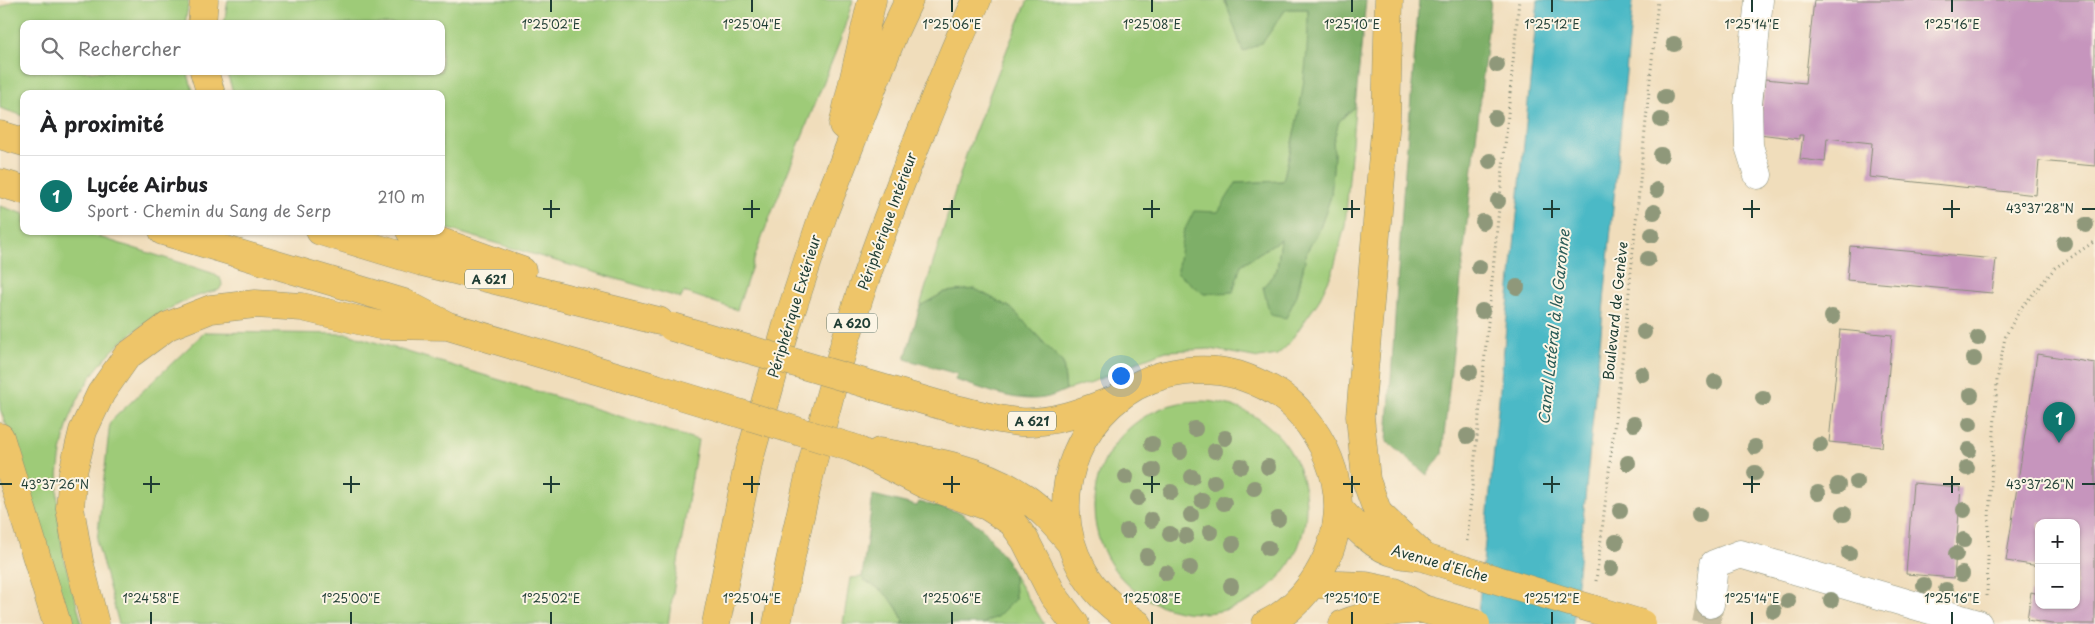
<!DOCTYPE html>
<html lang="fr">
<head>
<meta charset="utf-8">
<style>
  body { margin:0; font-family:"Playpen Sans",sans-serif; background:#f6f6f6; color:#202124 }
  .controls { position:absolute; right:15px; bottom:15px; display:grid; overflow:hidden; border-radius:10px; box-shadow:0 1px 4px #0004 }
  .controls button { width:45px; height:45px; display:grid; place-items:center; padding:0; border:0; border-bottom:1px solid #e0e0e0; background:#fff; color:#202124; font:25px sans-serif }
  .you { position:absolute; left:1120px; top:375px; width:18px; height:18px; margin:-12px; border:4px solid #fff; border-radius:50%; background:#1a73e8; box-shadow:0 0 0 8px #1a73e833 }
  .badge { display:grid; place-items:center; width:32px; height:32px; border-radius:50%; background:#0f766e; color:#fff; font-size:16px; font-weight:700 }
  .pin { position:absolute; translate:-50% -41px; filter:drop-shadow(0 1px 2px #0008) }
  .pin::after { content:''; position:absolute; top:26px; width:18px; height:15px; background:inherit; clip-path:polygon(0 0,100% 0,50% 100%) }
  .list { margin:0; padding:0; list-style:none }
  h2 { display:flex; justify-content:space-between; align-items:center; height:65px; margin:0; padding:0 20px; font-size:21px }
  h2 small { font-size:16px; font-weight:400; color:#757577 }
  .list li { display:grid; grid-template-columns:32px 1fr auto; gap:15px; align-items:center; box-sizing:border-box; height:80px; padding:0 20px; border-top:1px solid #e0e0e0 }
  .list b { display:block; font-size:19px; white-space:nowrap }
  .list p { margin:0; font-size:16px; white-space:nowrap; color:#757577 }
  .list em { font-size:16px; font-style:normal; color:#757577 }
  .icon { flex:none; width:28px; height:28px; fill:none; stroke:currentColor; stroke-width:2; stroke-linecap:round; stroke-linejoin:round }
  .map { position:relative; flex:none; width:2095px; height:624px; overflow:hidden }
  .search { position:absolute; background:#fff; box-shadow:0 1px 4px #0004; left:20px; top:20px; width:425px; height:55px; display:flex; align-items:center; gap:12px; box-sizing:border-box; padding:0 18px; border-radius:10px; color:#757577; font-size:19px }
  .panel { position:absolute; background:#fff; box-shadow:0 1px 4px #0004; left:20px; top:90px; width:425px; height:145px; border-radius:10px }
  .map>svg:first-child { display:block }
  .green { fill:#9ecb78; stroke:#5e8456 }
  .forest { fill:#7eaf68; stroke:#4e764e }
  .water { fill:#4cb9c6; stroke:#367b7d }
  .building { fill:#c695bd }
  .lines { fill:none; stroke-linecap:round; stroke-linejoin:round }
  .minor-tunnel { stroke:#c6bda0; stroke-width:28; stroke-dasharray:28 14; stroke-linecap:butt }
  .minor-casing { stroke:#888d78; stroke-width:29 }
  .highway-casing { stroke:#888d78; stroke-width:29 }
  .path { stroke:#888d78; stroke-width:3; stroke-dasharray:1 4; stroke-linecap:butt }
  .minor { stroke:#fff; stroke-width:28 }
  .highway { stroke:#eec569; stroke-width:28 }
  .highway-bridge-casing { stroke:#888d78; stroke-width:29; stroke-linecap:butt }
  .highway-bridge { stroke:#eec569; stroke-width:28 }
  .tree { fill:#8f987a }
  .ticks { fill:none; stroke:#1f3d34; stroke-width:2 }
  .labels { text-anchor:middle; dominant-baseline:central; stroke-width:4; stroke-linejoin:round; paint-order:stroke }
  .shield { fill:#fcf5e5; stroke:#617469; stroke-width:1 }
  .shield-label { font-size:12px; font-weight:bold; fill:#1f3d34 }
  .street-label { font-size:14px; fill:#1f3d34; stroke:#fcf5e5 }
  .water-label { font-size:15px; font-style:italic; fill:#2a5c58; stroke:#fcf5e5 }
  .ticks-label { font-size:12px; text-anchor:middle; fill:#1f3d34; stroke:#fcf5e5; stroke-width:4; stroke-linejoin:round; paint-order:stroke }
</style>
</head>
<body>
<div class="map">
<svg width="2095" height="624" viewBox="0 0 2095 624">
  <rect width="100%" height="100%" fill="#fcf5e5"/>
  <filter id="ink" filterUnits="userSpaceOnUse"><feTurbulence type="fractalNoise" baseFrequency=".02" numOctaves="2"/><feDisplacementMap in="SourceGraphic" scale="10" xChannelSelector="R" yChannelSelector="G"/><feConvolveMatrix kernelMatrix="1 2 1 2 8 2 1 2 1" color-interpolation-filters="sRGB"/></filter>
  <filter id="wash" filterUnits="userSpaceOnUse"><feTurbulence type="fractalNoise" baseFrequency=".0096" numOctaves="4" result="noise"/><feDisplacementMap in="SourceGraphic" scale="20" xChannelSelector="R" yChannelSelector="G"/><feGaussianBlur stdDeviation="1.12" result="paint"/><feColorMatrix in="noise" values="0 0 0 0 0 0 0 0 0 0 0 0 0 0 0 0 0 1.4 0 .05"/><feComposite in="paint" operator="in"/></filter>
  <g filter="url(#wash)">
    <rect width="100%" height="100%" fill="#f0ddbb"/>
    <path class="green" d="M 15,0 L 189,0 L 185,24 L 24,24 L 24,71 L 187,71 L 194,94 L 24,94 L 24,116 L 0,108 L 0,8 Z
      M 228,0 L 853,0 L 840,41 L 760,242 L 737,310 L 684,292 L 681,298 L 441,227 L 441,94 L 234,94 L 226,71 L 441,71 L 441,24 L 224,24 Z
      M 1028,0 L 1225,0 L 1225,3 L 1263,42 L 1286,9 L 1308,9 L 1308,53 L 1303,95 L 1283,181 L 1236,183 L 1241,265 L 1281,239 L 1277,270 L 1263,288 L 1297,295 L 1307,251 L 1319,231 L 1331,196 L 1334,154 L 1333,142 L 1339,121 L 1355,107 L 1345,226 L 1333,271 L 1318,302 L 1287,346 L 1277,355 L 1259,358 L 1210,349 L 1166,351 L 1144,359 L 1092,382 L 1066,390 L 1063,363 L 1011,308 L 975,289 L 945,292 L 920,306 L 967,152 L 1008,47 Z
      M 0,206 L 24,214 L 24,231 L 80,231 L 212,273 L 221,279 L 222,285 L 219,290 C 189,296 158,314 134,332 C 67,382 49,460 61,539 C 65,568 75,596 82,624 L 69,624 L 13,442 L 0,409 Z
      M 205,332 L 348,334 L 698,440 L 668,624 L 119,624 L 97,542 L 110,422 Z
      M1094 507a106 106 0 1 1 212 0a106 106 0 1 1-212 0Z
      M 1014,575 L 1044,624 L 982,624 L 998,616 L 1015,599 Z
      M 862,577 C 867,584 873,584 879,589 C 891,597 898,609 904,622 L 901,624 L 843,624 L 850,578 Z"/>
    <path class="forest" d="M 1225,0 L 1366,0 L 1355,107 L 1339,121 L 1333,142 L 1334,154 L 1331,196 L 1319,231 L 1307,251 L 1297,295 L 1286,318 L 1270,315 L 1263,287 L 1277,270 L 1281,239 L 1241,265 L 1233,292 L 1204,294 L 1177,273 L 1183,233 L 1194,211 L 1218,212 L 1236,183 L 1283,181 C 1298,121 1309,71 1308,9 L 1286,9 L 1263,42 L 1243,52 Z
      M 1419,0 L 1491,0 L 1442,454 L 1427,475 L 1387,441 L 1403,195 Z
      M 975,289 L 1011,308 L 1063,363 L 1066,390 C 1059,393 1051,397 1044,398 C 1014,403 983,388 955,380 L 957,374 L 905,359 L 920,306 L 945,292 Z
      M 873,495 L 917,506 L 919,502 L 960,512 L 983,529 L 1007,561 L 1014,575 L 1015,599 L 998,616 L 982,624 L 901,624 L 904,621 C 898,609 891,597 879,589 C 873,584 867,584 862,577 Z"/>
    <path class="water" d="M 1538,0 L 1633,0 L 1573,624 L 1477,624 Z"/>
    <g id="blocks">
      <path class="building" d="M 1814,0 L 2095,0 L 2095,166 L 2039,161 L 2036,195 L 1869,177 L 1872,143 L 1827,138 L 1825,162 L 1800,159 L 1803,135 L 1799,135 L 1799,139 L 1759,134 L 1765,79 L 1805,83 Z
        M 1850,246 L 1996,259 L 1992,293 L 1847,280 Z
        M 1840,330 L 1892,335 L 1882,447 L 1829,442 Z
        M 2037,354 L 2095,363 L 2095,624 L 2052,624 L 2027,620 L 2031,592 L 2039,594 L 2039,605 L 2076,605 L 2076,523 L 2039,523 L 2039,566 L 2006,561 Z
        M 1913,483 L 1961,487 L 1954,578 L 1906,574 Z"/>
    </g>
  </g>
  <g filter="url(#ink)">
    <use href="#blocks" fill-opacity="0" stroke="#888d78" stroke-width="1"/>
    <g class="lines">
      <path class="minor-tunnel" d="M 1706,624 L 1710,604"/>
      <defs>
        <path id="minor" d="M 1758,175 L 1749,146 L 1748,104 L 1759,0
          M 1710,604 L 1714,564 L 1740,554 L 1978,624"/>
        <path id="highway" d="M 1389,0 L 1386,120 L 1360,416 L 1366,480 L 1378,513 L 1425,558
          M 202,24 L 204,0
          M 204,71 L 211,94
          M 843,125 L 872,0
          M 0,135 L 24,142
          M 0,183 L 24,190
          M 163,231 L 404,303 L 448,326 L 653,387
          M 320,231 L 422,262 L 659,321
          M 410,231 L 522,271
          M 947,407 C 971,412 995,420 1020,422 C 1051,424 1082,412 1111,401
          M 0,437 L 57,624
          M 853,448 L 924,484 L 987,506 L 1012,522 L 1025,540 L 1053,595 L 1075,624
          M 879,452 C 928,460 982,468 1024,497 C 1042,509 1056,526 1070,542
          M 1338,507 C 1353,525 1375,549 1399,554 C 1407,556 1415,556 1423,557
          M 1312,584 L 1366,586 L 1395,592 L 1423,609
          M 95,624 L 79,561 L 70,508 L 73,472 L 83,431 L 101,393 L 127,356 L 168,326 L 211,309 L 255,304 L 302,307 L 379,325 L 448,326
          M 716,624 L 749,460 L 789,318 L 824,212 L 894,32 L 909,0
          M 777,624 C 799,514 824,404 859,298 C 878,240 901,182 924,125 C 941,83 957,41 977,0
          M 1138,624 C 1114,610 1095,593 1082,569 C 1041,495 1082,397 1164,375 C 1189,369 1213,368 1238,375 C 1262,383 1285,394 1301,414 C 1323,440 1338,472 1338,507 C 1337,554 1308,603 1266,624
          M 1343,624 C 1371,613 1393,611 1423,609"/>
      </defs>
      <use href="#minor" class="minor-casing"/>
      <use href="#highway" class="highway-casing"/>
      <path class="path" d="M 1467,541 L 1519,0
        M 1596,581 L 1623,352 L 1658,0
        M 1987,596 L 1989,518 L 1997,381 L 2005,337 L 2021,308 L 2055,268 L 2095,241"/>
      <use href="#minor" class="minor"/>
      <use href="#highway" class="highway"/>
      <defs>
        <path id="highway-bridge" d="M 672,327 L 947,407
          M 653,387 L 853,448
          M 1425,558 L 1642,624
          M 1423,609 L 1476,624"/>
      </defs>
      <use href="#highway-bridge" class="highway-bridge-casing"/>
      <use href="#highway-bridge" class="highway-bridge"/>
    </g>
    <g class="tree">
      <circle cx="1674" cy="44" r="8"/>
      <circle cx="1497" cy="65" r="8"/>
      <circle cx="1665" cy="97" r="8"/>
      <circle cx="1495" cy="118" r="8"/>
      <circle cx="1661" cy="120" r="8"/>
      <circle cx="1661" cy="155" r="8"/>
      <circle cx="1490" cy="161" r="8"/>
      <circle cx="1657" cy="190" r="8"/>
      <circle cx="1498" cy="201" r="8"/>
      <circle cx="1654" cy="212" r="8"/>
      <circle cx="1483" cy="222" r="8"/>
      <circle cx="2086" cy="225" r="8"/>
      <circle cx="1652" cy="235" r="8"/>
      <circle cx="2064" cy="243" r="8"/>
      <circle cx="1648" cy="259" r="8"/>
      <circle cx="1479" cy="267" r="8"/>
      <circle cx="1517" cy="287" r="8"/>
      <circle cx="1482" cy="311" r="8"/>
      <circle cx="1832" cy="317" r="8"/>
      <circle cx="1644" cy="332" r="8"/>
      <circle cx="1978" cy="338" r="8"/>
      <circle cx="1974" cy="359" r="8"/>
      <circle cx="1470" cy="372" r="8"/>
      <circle cx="1642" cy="374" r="8"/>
      <circle cx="1715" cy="382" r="8"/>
      <circle cx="1971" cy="395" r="8"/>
      <circle cx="1763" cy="398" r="8"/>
      <circle cx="1634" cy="424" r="8"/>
      <circle cx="1970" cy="424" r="8"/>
      <circle cx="1195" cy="429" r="8"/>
      <circle cx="1467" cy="436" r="8"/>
      <circle cx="1225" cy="438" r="8"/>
      <circle cx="1152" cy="444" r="8"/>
      <circle cx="1820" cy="445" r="8"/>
      <circle cx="1755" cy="447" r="8"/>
      <circle cx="1969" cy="450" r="8"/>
      <circle cx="1215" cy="451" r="8"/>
      <circle cx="1180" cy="452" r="8"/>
      <circle cx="1628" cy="463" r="8"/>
      <circle cx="1241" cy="466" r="8"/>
      <circle cx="1268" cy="467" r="8"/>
      <circle cx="1967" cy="468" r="8"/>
      <circle cx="1153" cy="470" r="8"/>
      <circle cx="1755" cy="473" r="8"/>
      <circle cx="1126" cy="477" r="8"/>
      <circle cx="1192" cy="477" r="8"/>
      <circle cx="1214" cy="482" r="8"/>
      <circle cx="1857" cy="482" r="8"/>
      <circle cx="1838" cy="485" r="8"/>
      <circle cx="1254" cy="488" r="8"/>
      <circle cx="1171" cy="492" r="8"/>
      <circle cx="1818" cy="493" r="8"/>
      <circle cx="1138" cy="498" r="8"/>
      <circle cx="1202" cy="500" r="8"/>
      <circle cx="1224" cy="503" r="8"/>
      <circle cx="1964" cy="510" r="8"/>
      <circle cx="1620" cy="511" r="8"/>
      <circle cx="1844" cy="514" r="8"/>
      <circle cx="1191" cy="515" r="8"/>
      <circle cx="1699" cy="515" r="8"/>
      <circle cx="1278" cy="519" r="8"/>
      <circle cx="1151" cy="520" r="8"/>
      <circle cx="1127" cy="531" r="8"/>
      <circle cx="1210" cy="532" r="8"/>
      <circle cx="1170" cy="534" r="8"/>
      <circle cx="1186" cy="536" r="8"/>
      <circle cx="1964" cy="540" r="8"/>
      <circle cx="1616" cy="542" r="8"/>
      <circle cx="1233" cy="544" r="8"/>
      <circle cx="1268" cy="548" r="8"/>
      <circle cx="1849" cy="553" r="8"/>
      <circle cx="1956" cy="554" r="8"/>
      <circle cx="1147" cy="556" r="8"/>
      <circle cx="1190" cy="568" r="8"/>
      <circle cx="1611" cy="568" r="8"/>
      <circle cx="1166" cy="573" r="8"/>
      <circle cx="1962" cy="574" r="8"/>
      <circle cx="1924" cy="585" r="8"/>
      <circle cx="1231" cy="586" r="8"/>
      <circle cx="1946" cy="590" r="8"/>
      <circle cx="1831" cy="600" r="8"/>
      <circle cx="1788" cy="601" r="8"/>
      <circle cx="1774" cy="611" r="8"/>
    </g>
  </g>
  <path class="ticks" d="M 551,0 L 551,12M 752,0 L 752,12M 952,0 L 952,12M 1152,0 L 1152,12M 1352,0 L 1352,12M 1552,0 L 1552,12M 1752,0 L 1752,12M 1952,0 L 1952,12M 551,200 L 551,218M 752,200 L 752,218M 952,200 L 952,218M 1152,200 L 1152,218M 1352,200 L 1352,218M 1552,200 L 1552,218M 1752,200 L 1752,218M 1952,200 L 1952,218M 543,209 L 560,209M 743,209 L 760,209M 943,209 L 960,209M 1143,209 L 1160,209M 1343,209 L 1360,209M 1543,209 L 1560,209M 1743,209 L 1760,209M 1943,209 L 1960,209M 2082,209 L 2095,209M 151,476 L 151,493M 351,476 L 351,493M 551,476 L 551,493M 752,476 L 752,493M 952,476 L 952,493M 1152,476 L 1152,493M 1352,476 L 1352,493M 1552,476 L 1552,493M 1752,476 L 1752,493M 1952,476 L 1952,493M 0,484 L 12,484M 143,484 L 160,484M 343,484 L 360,484M 543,484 L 560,484M 743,484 L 760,484M 943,484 L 960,484M 1143,484 L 1160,484M 1343,484 L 1360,484M 1543,484 L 1560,484M 1743,484 L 1760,484M 1943,484 L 1960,484M 2082,484 L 2095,484M 151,612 L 151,624M 351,612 L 351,624M 551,612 L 551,624M 752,612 L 752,624M 952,612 L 952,624M 1152,612 L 1152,624M 1352,612 L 1352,624M 1552,612 L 1552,624M 1752,612 L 1752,624M 1952,612 L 1952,624"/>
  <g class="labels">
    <g class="shield">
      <rect x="465" y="269.5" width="48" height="19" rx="4"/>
      <rect x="827" y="313.5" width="50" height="19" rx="4"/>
      <rect x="1008" y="411.5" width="48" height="19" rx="4"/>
    </g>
    <g class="shield-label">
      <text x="489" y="279">A 621</text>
      <text x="852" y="323">A 620</text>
      <text x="1032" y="421">A 621</text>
    </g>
    <g class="street-label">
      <text transform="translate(887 221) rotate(-70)">Périphérique Intérieur</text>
      <text transform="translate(794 306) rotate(-73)">Périphérique Extérieur</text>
      <text transform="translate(1615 311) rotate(-84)">Boulevard de Genève</text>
      <text transform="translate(1440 563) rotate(16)">Avenue d'Elche</text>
    </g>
    <g class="water-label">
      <text transform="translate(1553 327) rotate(-84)">Canal Latéral à la Garonne</text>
    </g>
  </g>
  <g class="ticks-label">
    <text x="551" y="29">1°25'02"E</text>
    <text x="752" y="29">1°25'04"E</text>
    <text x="952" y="29">1°25'06"E</text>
    <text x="1152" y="29">1°25'08"E</text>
    <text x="1352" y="29">1°25'10"E</text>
    <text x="1552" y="29">1°25'12"E</text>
    <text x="1752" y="29">1°25'14"E</text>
    <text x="1952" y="29">1°25'16"E</text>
    <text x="2040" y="213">43°37'28"N</text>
    <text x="55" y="489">43°37'26"N</text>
    <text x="2040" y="489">43°37'26"N</text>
    <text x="151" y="603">1°24'58"E</text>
    <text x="351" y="603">1°25'00"E</text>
    <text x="551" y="603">1°25'02"E</text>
    <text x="752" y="603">1°25'04"E</text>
    <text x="952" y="603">1°25'06"E</text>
    <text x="1152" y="603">1°25'08"E</text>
    <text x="1352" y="603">1°25'10"E</text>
    <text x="1552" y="603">1°25'12"E</text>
    <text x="1752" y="603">1°25'14"E</text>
    <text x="1952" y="603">1°25'16"E</text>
  </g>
</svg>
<div class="controls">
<button>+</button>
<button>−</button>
</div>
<div class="you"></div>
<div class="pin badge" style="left:2059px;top:443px">1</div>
<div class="search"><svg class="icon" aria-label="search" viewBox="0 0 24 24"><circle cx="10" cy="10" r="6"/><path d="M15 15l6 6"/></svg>Rechercher</div>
<section class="panel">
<h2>À proximité<small></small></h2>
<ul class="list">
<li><span class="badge">1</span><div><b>Lycée Airbus</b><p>Sport · Chemin du Sang de Serp</p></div><em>210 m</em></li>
</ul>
</section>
</div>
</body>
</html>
